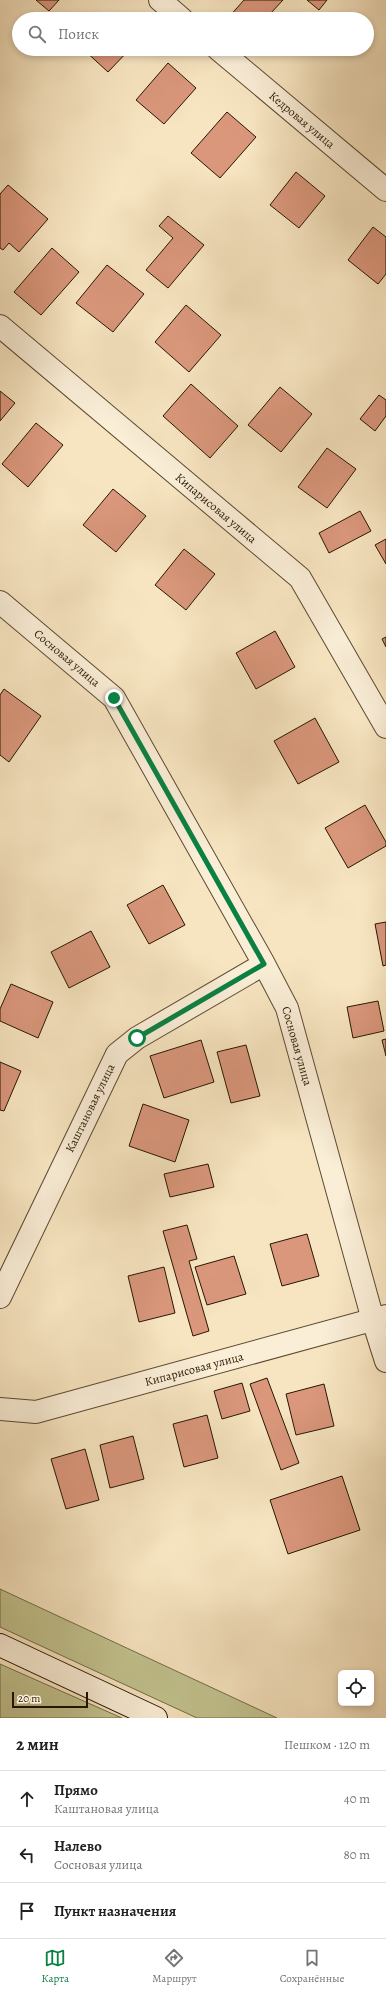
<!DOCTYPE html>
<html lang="ru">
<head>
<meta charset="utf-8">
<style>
  body { margin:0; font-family:Alegreya,serif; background:#f6f6f6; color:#202124 }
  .controls { position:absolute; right:12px; bottom:12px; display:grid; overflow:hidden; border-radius:6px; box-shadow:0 2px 6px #0003 }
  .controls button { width:36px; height:36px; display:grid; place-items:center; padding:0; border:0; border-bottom:1px solid #e0e0e0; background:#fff; color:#202124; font:20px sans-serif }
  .scale { position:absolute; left:12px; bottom:10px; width:76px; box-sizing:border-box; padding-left:4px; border:2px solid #281601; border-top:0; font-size:11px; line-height:14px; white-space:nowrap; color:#281601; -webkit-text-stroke:3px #faeed7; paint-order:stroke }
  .stop { position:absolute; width:12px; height:12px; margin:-9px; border:3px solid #0b8043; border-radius:50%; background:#fff }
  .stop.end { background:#0b8043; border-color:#fff; box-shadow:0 1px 4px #0008 }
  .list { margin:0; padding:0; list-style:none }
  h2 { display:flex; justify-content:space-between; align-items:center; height:52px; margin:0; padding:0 16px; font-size:17px }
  h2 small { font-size:13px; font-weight:400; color:#757577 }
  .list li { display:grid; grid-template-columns:26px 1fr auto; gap:12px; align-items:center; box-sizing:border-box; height:56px; padding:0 16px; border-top:1px solid #e0e0e0 }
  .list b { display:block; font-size:15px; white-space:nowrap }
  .list p { margin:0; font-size:13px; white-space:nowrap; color:#757577 }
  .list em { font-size:13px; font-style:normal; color:#757577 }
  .icon { flex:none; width:22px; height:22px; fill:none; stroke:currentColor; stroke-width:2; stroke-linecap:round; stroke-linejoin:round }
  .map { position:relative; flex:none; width:386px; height:1718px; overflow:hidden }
  .search { position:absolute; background:#fff; box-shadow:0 2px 6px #0003; left:12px; right:12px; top:12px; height:44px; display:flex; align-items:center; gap:10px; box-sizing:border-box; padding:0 14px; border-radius:22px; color:#757577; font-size:15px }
  .sheet { height:220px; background:#fff }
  nav { display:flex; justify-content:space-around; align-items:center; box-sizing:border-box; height:56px; border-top:1px solid #e0e0e0; background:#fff; font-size:11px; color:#757577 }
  nav a { display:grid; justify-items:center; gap:2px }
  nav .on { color:#0b8043 }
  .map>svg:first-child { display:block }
  .green { fill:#c2c38f; stroke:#756c48 }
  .building { fill:#da977c; stroke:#281601 }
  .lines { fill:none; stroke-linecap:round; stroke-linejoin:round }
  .street-casing { stroke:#5c4a31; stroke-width:24 }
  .secondary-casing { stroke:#281601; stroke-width:24 }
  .street { stroke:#faeed7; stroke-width:22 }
  .secondary { stroke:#faeed7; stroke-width:22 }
  .route { stroke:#0b8043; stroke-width:5 }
  .labels { text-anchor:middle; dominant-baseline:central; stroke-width:3.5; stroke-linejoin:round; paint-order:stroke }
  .street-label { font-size:12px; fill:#281601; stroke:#faeed7 }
</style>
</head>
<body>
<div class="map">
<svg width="386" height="1718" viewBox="0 0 386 1718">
  <rect width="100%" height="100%" fill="#f7e5c1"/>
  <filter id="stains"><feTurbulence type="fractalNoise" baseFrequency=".005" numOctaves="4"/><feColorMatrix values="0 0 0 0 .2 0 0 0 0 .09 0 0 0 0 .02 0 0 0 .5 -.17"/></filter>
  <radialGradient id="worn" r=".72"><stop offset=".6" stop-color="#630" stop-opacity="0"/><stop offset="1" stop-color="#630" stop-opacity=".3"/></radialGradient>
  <path class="green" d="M 0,1589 L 277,1718 L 197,1718 L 0,1627 Z
    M 0,1664 L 122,1718 L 0,1718 Z"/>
  <path class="building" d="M 36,0 L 59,0 L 49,11 Z
    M 244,0 L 283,0 L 270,14 L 275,19 L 230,19 L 228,18 Z
    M 307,0 L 327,0 L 319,10 Z
    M 114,15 L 119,19 L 110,19 Z
    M 83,49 L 130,49 L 108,72 Z
    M 264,49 L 276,49 L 271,55 Z
    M 168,63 L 196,88 L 164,124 L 136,100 Z
    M 227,112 L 256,137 L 220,178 L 191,153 Z
    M 296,172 L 325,196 L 299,228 L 270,205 Z
    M 8,185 L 48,219 L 19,252 L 9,243 L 3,250 L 0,248 L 0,194 Z
    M 168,216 L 204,245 L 168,288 L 146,270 L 173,238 L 159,226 Z
    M 373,227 L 386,237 L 386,274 L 378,284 L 348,260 Z
    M 52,248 L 79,272 L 41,315 L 14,292 Z
    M 107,265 L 144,294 L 113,332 L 76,303 Z
    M 186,305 L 221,335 L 189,372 L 155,342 Z
    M 191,384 L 238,426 L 210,458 L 163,416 Z
    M 280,387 L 312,414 L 281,452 L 248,425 Z
    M 0,391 L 15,403 L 0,421 Z
    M 379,395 L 386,400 L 386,416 L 375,431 L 360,419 Z
    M 36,423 L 63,445 L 28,487 L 2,464 Z
    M 327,448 L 356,469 L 327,508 L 298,487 Z
    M 113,489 L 146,516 L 116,552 L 83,525 Z
    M 360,511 L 371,531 L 329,553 L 319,533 Z
    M 386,539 L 386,564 L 375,545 Z
    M 184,549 L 215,574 L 186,610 L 155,585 Z
    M 275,631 L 295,667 L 256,689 L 236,653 Z
    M 386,637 L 386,647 L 382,639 Z
    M 4,689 L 41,716 L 9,762 L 0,755 L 0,695 Z
    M 315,718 L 339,762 L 298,784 L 274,741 Z
    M 365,805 L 386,842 L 386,846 L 348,868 L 325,828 Z
    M 163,885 L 185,925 L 149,944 L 127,905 Z
    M 386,922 L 386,965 L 383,966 L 375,924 Z
    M 91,931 L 110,967 L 69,988 L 51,952 Z
    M 11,984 L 53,1002 L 38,1038 L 0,1021 L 0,1009 Z
    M 378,1001 L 384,1031 L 353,1038 L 347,1007 Z
    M 386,1039 L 386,1056 L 382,1040 Z
    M 201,1040 L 214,1082 L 164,1098 L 150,1056 Z
    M 246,1045 L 260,1096 L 231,1103 L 217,1052 Z
    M 0,1062 L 21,1071 L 4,1111 L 0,1110 Z
    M 143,1104 L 189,1120 L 175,1162 L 129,1146 Z
    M 208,1164 L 214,1187 L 170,1197 L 164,1174 Z
    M 187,1225 L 197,1259 L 189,1261 L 209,1331 L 193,1336 L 163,1231 Z
    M 307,1234 L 319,1276 L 282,1286 L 270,1244 Z
    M 234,1256 L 246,1294 L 207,1305 L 195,1267 Z
    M 164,1267 L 175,1313 L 139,1322 L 128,1276 Z
    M 267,1378 L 299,1463 L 281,1470 L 250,1384 Z
    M 242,1383 L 250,1411 L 222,1419 L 214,1391 Z
    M 324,1384 L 334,1426 L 296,1435 L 286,1394 Z
    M 207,1415 L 218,1458 L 184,1467 L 173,1424 Z
    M 133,1436 L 144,1479 L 110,1488 L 100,1445 Z
    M 85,1449 L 99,1500 L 66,1509 L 51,1459 Z
    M 342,1476 L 360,1530 L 288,1554 L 270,1500 Z"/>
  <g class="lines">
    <defs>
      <path id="street" d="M 160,0 L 182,19
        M 218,49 L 386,190
        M 0,326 L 300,578 L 386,727
        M 0,602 L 114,698 L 264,964 L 287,1008 L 373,1320 L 386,1361
        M 0,1297 L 117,1054 L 137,1038 L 264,964
        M 0,1409 L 36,1412 L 386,1316"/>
      <path id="secondary" d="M 0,1645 L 156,1718"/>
    </defs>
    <use href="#street" class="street-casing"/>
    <use href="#secondary" class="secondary-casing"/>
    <use href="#street" class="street"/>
    <use href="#secondary" class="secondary"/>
  </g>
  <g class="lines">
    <path class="route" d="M 114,698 L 264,964 L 137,1038"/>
  </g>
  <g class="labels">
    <g class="street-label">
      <text transform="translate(302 120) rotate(40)">Кедровая улица</text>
      <text transform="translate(216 508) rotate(40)">Кипарисовая улица</text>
      <text transform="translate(67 658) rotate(40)">Сосновая улица</text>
      <text transform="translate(297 1046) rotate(74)">Сосновая улица</text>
      <text transform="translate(90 1108) rotate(-64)">Каштановая улица</text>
      <text transform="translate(194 1369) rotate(-15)">Кипарисовая улица</text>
    </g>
  </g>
  <rect width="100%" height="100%" filter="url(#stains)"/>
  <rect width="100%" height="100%" fill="url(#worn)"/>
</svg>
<div class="controls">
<button><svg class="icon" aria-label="locate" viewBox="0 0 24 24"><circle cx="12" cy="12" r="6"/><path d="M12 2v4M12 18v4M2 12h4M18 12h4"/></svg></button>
</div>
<div class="scale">20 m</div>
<div class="stop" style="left:137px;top:1038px"></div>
<div class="stop end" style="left:114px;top:698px"></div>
<div class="search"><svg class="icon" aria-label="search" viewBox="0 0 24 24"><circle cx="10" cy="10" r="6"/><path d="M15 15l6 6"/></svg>Поиск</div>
</div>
<section class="sheet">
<h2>2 мин<small>Пешком · 120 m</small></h2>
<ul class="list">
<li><svg class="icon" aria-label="ahead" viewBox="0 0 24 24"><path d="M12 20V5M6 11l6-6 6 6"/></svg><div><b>Прямо</b><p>Каштановая улица</p></div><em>40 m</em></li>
<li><svg class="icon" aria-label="left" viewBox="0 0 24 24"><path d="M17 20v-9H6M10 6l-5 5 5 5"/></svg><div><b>Налево</b><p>Сосновая улица</p></div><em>80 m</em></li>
<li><svg class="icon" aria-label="arrive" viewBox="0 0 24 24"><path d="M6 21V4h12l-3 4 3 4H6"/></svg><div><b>Пункт назначения</b></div></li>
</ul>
</section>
<nav>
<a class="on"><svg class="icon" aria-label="map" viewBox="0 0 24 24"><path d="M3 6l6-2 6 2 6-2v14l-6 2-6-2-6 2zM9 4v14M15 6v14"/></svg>Карта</a>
<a><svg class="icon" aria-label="directions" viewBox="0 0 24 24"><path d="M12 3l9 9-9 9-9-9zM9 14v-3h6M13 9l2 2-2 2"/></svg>Маршрут</a>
<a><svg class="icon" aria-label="saved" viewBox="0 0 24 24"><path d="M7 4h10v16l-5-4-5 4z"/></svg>Сохранённые</a>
</nav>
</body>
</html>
